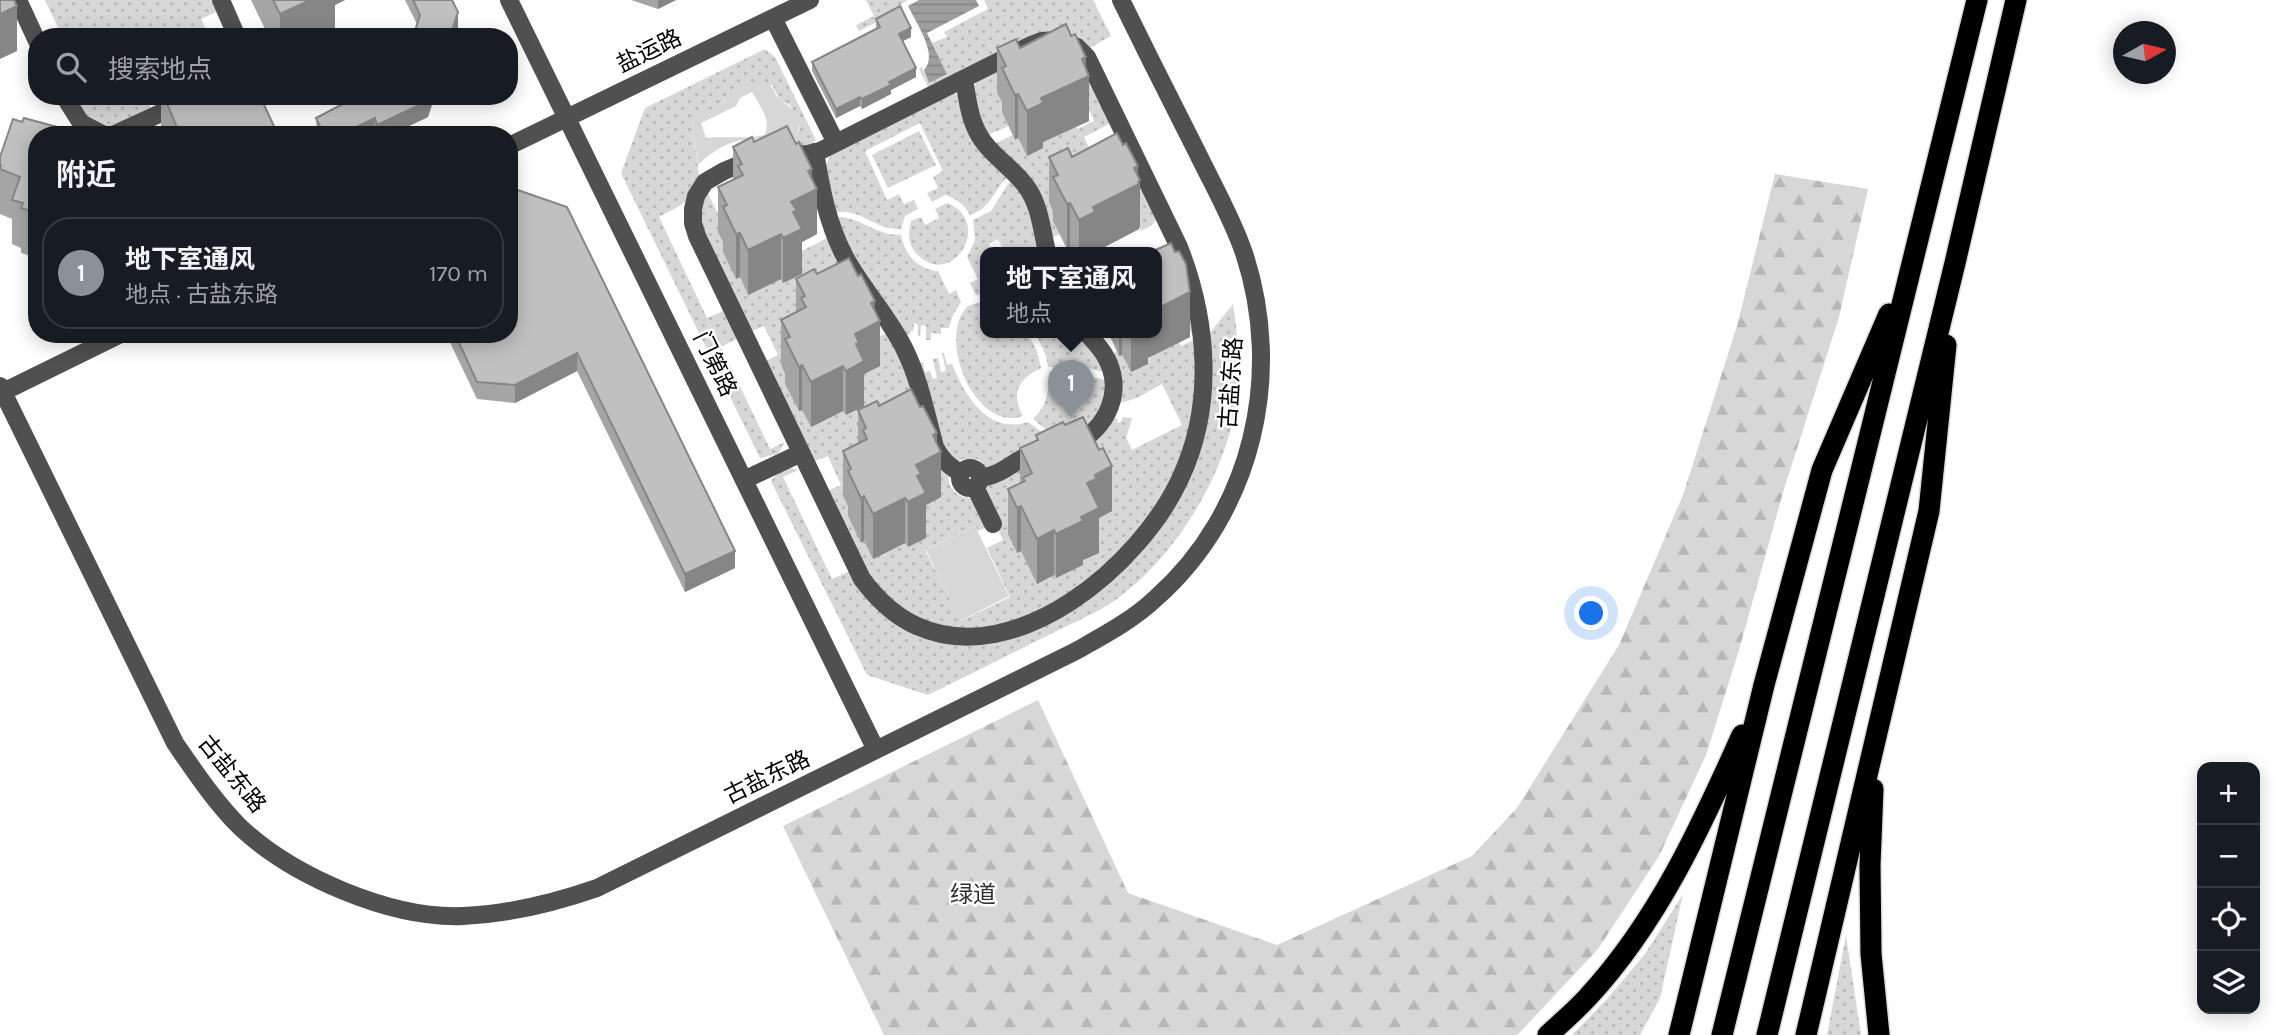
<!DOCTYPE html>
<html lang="zh">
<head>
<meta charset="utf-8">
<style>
  body { margin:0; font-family:Karla,"Noto Sans SC",sans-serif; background:#242831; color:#f1f3f6 }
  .controls { position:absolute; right:21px; bottom:21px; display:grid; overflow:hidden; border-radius:14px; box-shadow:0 4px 18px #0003 }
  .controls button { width:63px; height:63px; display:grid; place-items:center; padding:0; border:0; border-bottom:2px solid #363941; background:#171b24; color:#f1f3f6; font:35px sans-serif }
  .compass { position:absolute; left:2113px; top:21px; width:63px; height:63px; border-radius:50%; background:#171b24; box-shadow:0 4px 18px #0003; rotate:82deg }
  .you { position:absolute; left:1592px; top:614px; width:24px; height:24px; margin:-18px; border:5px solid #fff; border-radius:50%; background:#1a73e8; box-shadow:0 0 0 10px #1a73e833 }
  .badge { display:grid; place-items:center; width:46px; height:46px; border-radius:50%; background:#8c9099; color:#fff; font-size:23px; font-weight:700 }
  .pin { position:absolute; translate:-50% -58px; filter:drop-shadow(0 2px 4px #0008) }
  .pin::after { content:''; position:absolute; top:37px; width:24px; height:21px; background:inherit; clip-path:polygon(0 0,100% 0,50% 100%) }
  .popup { position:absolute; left:980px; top:247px; width:182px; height:91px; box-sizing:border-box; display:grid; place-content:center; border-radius:14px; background:#171b24; filter:drop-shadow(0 2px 5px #0005); font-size:23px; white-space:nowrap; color:#9ea1a6 }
  .popup b { font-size:26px; color:#f1f3f6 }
  .popup::after { content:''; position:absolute; left:50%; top:100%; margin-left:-14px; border:14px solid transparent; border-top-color:#171b24 }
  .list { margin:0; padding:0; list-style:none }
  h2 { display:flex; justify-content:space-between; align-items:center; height:91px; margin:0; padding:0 28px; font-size:30px }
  h2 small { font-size:23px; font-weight:400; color:#9ea1a6 }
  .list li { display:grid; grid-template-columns:46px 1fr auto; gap:21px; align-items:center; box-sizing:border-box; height:112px; margin:0 14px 14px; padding:0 14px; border:2px solid #363941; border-radius:28px }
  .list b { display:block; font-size:26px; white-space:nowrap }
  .list p { margin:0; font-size:23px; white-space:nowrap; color:#9ea1a6 }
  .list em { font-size:23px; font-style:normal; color:#9ea1a6 }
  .icon { flex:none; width:38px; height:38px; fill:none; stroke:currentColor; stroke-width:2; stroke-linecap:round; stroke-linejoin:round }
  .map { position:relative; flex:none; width:2281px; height:1035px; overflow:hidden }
  .search { position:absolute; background:#171b24; box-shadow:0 4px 18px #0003; left:28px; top:28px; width:490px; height:77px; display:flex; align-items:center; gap:18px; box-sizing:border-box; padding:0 24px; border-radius:28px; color:#9ea1a6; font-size:26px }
  .panel { position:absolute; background:#171b24; box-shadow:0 4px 18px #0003; left:28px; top:126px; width:490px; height:217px; border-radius:28px }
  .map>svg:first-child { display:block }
  .grass { fill:url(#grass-dots) }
  .forest { fill:url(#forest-firs) }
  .pitch { fill:#d7d7d7; fill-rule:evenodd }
  .water { fill:url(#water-rules) }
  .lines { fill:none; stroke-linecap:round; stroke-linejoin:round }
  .highway-casing { stroke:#dbdbdb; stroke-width:24 }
  .minor { stroke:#505050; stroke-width:18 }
  .highway { stroke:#000; stroke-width:21 }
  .wall { fill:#a5a5a5 }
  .shaded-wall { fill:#868686 }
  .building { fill:#c0c0c0; stroke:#868686; stroke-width:2 }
  .labels { text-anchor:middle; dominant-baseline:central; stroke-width:5; stroke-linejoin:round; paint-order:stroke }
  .street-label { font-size:23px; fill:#000; stroke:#fff }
  .park-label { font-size:23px; fill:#2e2e2e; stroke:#fff }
</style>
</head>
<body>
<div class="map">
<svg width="2281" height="1035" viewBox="0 0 2281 1035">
  <defs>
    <pattern id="grass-dots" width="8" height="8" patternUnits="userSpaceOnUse" patternTransform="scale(1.75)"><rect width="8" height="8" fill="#d7d7d7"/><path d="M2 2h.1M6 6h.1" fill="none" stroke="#b7b7b7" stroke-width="1.8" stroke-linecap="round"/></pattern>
    <pattern id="forest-firs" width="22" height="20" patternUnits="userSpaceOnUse" patternTransform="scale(1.75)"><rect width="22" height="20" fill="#d7d7d7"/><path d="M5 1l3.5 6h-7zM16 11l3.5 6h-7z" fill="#b7b7b7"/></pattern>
    <pattern id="water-rules" width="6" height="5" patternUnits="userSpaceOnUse" patternTransform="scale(1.75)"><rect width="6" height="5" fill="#9e9e9e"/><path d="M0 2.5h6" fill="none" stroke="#868686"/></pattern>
  </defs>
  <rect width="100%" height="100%" fill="#fff"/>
  <path class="grass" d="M 45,0 L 213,0 L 218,11 L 201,19 L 210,37 L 56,37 L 61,34 Z
    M 866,0 L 908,0 L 901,4 L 903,9 L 859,31 L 856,25 L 874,16 Z
    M 984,0 L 1093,0 L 1111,36 L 1088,49 L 1078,40 L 929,89 L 919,69 L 922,67 L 929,83 L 947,74 L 932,43 L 947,37 L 944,32 L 988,9 Z
    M 765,49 L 775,57 L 816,140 L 813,142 L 815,145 L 799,147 L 795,139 L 800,126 L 790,105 L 780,100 L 772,85 L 724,99 L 723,103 L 692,121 L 699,175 C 694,201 680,206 659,217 L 707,318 L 726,310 L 738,338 L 721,347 L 770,449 L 785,442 L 778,454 L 760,458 L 621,173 L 645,108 Z
    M 1038,49 L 1075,55 L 1113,122 L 1084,137 L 1098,167 L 1127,153 L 1157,216 C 1155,225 1149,227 1141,231 L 1139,226 L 1058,220 L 1060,234 L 1050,239 L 994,144 L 1013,135 L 1015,140 L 1018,138 L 1027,156 L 1041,143 L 1073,121 L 1077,129 L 1094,121 L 1086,103 L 1006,110 L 1009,126 L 985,136 L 973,91 L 977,80 Z
    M 951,92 L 961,96 L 1010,175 C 993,188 993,208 970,215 C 965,205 956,198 945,195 L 932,202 L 927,193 L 938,188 L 933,177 L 943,171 L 920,123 L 865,151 L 887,200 L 899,194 L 904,204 L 914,200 L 918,209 L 905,216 L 901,229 C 872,230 861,206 831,213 L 824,170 L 832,152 Z
    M 70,96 L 145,96 L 151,110 C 105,131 103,138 70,96 Z
    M 919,131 L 936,165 L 888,188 L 872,155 Z
    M 1010,181 L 1021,185 L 1043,252 L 1005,252 L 998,239 L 989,244 L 992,252 L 985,252 L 985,294 L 976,295 L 970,283 L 978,279 L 967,257 L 975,240 L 973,220 L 991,211 Z
    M 707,191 L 725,229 L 727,250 L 737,279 L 740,277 L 748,295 L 796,254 L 831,236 L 882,320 L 880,326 L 790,382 L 799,411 L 802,410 L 811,427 L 842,408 L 846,415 L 864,406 L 856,389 L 871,339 L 888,333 L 915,390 L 851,514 L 848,516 L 861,542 L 864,541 L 873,558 L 917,521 L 931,467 L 950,469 C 944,487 958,500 975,498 L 991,525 L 978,531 L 975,526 L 925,550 L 961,621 L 1010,597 L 987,548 L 1003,540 L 981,494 L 986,489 L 989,481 L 1023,462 L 1024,549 L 1056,578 L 1083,565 L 1065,470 L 1110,417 L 1118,419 L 1117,422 L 1120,423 L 1123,417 L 1132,418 L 1126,438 L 1132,450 L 1182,425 L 1162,384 L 1137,398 L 1120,403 L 1110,355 L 1117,351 L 1122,355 L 1131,372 L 1177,338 L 1181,346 L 1194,340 L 1186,320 L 1179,264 L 1198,338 L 1196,394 L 1184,449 L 1171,482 L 1131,544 L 1076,590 L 1022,619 L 967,631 L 918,621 L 893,606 L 866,576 L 826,492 L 841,485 L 828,456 L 812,462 L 764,362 L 778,355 L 764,326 L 750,332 L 701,227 L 699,209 Z
    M 947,203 C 995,222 951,292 916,253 C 908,244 908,233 911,221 L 921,217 L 925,225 L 939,218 L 935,209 Z
    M 839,217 C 862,218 877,236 901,235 C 905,255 917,269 938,271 L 949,294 L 956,290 L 961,302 L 953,315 L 949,328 L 941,328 L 941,334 L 931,333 L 931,340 L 926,340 L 926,326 L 921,325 L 920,336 L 918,336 L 918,325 L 914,323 L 913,331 L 910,332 L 910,335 L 900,333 L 832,218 Z
    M 984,301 L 985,332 L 1027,332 L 1037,351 L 1041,368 C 1019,379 1010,392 1023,416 C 976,433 935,338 968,306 Z
    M 1233,304 C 1239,342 1241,382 1233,420 C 1218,488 1167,567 1108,605 C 1090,616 1070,624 1051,634 C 1010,654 969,675 928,695 L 867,675 L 771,481 C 778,472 786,465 798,470 L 783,477 L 832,579 L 850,571 L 914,634 L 956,644 L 986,644 L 1006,641 L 1033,629 L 1175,503 L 1209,334 Z
    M 1035,332 L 1081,332 L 1107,373 L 1081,366 L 1048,367 L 1046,356 Z
    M 942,353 L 944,353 L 947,365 L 952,364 C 965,396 988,435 1028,422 L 1060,445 L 988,471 L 978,459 L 963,459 L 956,462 L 946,458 L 915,364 L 923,362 L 925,372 L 930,371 L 933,379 L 937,378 L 933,359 L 938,358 L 941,372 L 946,371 Z
    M 1071,371 L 1109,381 L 1110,386 L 1092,430 L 1049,432 L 1033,419 C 1047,406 1049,391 1049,372 Z
    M 1683,894 L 1660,998 L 1640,1035 L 1572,1035 L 1606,1000 L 1645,954 Z
    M 1846,935 L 1861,1035 L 1827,1035 Z"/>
  <path class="forest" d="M 1775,174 L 1868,189 L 1839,317 L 1784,489 L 1739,650 L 1706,755 L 1659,856 L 1598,949 L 1523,1029 L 1517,1035 L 884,1035 L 783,826 L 1038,700 L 1128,893 L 1277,945 L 1472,856 L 1517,808 L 1619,645 L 1683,495 L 1737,326 Z"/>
  <path class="pitch" d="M 758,79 C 778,86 770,92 782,101 C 792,109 794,109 801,121 L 795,139 L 799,147 C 755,136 732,133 698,165 L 692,121 L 695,117 L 723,103 L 727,95 ZM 752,92 C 759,105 773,121 764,135 C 744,140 726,135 706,138 L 701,123 L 736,106 L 740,98 Z
    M 975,526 L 1009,596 L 960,621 L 926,550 Z"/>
  <path class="water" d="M 919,0 L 976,0 L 979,6 L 927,33 L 947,74 L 929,83 L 924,70 C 939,55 916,23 908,6 Z"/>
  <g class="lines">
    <defs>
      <path id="highway" d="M 1873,789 L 1870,865 L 1871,954 L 1879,1035
        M 1548,1035 C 1561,1023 1575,1011 1587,998 C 1657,923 1701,827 1742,735
        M 1679,1035 L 1764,685 L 1822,470 L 1889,314
        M 1722,1035 L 1977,0
        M 1767,1035 L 1955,263 L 2016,0
        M 1806,1035 L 1929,511 L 1946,345"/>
    </defs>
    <use href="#highway" class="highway-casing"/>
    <path class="minor" d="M 18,0 L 37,41
      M 221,0 L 237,37
      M 509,0 L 876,750
      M 773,18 L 836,143
      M 1057,40 L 1077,47 L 1087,57 L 1179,247 C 1208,321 1215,405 1180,479 C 1141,564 1017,671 917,626 C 894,616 877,599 862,579 L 697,236 L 693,223 L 693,209 L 696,196 L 705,182 L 724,171 L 760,156 L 808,154 L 820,151 L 1029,46 L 1042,41 Z
      M 964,79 C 968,103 970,126 986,145 C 999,161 1017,172 1028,189 C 1040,207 1042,231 1047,252
      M 64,96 L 81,123 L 104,135
      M 113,135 L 198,96
      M 509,146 L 810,0
      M 815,152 C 821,188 827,222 844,255 C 861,288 888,315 905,350 C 920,381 926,414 935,447 C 941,459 948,465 960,473
      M 0,386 L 175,743 C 195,772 215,802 240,827 C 292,876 390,919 463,916 C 509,914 554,903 597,888 L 1076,651 C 1104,635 1133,620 1156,598 C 1253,512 1284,374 1244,253 C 1232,218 1213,185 1197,152 C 1171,101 1146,51 1121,0
      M 3,392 L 121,334
      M 1072,446 C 1108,429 1126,389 1104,354 C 1099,346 1092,339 1086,332
      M960 478a10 10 0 1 1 20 0a10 10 0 1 1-20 0Z
      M 980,478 C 1008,474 1016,456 1041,451
      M 744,480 L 801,453
      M 975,487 L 993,524"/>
    <use href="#highway" class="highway"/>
  </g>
  <path class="wall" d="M 251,0 L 345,0 L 335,5 L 335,29 L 333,30 L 333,34 L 327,37 L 269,37 Z
    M 405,0 L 452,0 L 458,28 L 417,24 Z
    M 631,0 L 676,0 L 658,9 Z
    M 876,19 L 911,37 L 903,41 L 916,77 L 891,90 L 891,94 L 862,109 L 860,106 L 836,118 L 812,71 L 812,62 L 876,28 Z
    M 997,48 L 1020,48 L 1086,68 L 1089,121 L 1043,142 L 1043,148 L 1027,156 L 1018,138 L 1015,140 L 1002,112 L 1002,102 L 997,93 Z
    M 161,96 L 235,96 L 278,135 L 161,135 Z
    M 428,117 L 390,135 L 317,135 L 316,118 Z
    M 22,122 L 57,130 L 64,135 L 37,135 L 37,258 L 21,253 L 21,248 L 12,244 L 12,219 L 0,214 L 0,157 Z
    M 754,142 L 812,179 L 817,234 L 802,242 L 802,274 L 783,283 L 781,279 L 748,295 L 740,277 L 736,279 L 723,252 L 723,242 L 718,232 L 718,187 L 733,180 L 733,147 Z
    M 1049,157 L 1072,157 L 1140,225 L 1139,229 L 1095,252 L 1072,252 L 1070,247 L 1067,249 L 1053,221 L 1053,211 L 1049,202 Z
    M 509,187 L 735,568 L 685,592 L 577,371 L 515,403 L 477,399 L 446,334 L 509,334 Z
    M 817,274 L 875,311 L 880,366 L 864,374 L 864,406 L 846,415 L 843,411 L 811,427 L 802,410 L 799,411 L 785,384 L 785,374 L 781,364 L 781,320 L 796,312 L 796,279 Z
    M 1108,332 L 1157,332 L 1190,337 L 1148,358 L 1148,364 L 1131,372 L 1122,355 L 1119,356 Z
    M 879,406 L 920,407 L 937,443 L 941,497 L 926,505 L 926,538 L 908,547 L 905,543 L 873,559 L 864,541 L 861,543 L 848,516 L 848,506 L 843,496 L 843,451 L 858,444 L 858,410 Z
    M 1036,435 L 1112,511 L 1099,518 L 1099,553 L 1083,560 L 1083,565 L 1056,578 L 1054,575 L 1037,584 L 1021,551 L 1017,553 L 1008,534 L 1008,489 L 1020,483 L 1020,448 L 1036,440 Z"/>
  <path class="shaded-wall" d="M 310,0 L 345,0 L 335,5 L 335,29 L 333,30 L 333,34 L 327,37 L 280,37 L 280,14 Z
    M 658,0 L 676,0 L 658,9 Z
    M 17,6 L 17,51 L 0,59 L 0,14 Z
    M 458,12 L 458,28 L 455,37 L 450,37 Z
    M 911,28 L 911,37 L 899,43 L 899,34 Z
    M 1086,57 L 1086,77 L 1089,76 L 1089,121 L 1043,142 L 1043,148 L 1027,156 L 1027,111 L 1082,59 Z
    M 916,68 L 916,77 L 891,90 L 891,94 L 862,109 L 862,99 L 889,82 Z
    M 1018,94 L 1018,138 L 1015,140 L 1015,95 Z
    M 430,96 L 435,96 L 428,117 L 390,135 L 377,135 L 377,125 Z
    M 860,97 L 860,106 L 836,118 L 836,109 Z
    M 375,118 L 374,135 L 340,135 Z
    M 1138,166 L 1138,185 L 1138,182 L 1140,180 L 1140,225 L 1139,229 L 1095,252 L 1079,252 L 1079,220 L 1134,168 Z
    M 812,169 L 812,191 L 817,189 L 817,234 L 802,242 L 802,274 L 783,283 L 783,238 L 791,202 L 808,171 Z
    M 1070,203 L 1070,247 L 1067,249 L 1067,204 Z
    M 740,233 L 740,277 L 736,279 L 736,234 Z
    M 781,234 L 781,279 L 748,295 L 748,250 Z
    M 1190,292 L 1190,337 L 1148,358 L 1148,364 L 1131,372 L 1131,332 L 1157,332 L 1157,309 Z
    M 875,301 L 875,324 L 880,321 L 880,366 L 864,374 L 864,406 L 846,415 L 846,371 L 855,334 L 871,303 Z
    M 1119,332 L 1122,332 L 1122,355 L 1119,356 Z
    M 577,353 L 577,371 L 515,403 L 515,385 Z
    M 802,365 L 802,410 L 799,411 L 799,367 Z
    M 843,366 L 843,411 L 811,427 L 811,382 Z
    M 937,433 L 937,455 L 941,452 L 941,497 L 926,505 L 926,538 L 908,547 L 908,502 L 916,465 L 933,435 Z
    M 1112,466 L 1112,511 L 1099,518 L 1099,553 L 1083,560 L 1083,565 L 1056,578 L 1056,534 L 1087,483 L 1095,475 Z
    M 864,496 L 864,541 L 861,543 L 861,498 Z
    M 905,498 L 905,543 L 873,559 L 873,514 Z
    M 1021,506 L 1021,551 L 1017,553 L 1017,508 Z
    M 1054,530 L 1054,575 L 1037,584 L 1037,539 Z
    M 735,551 L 735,568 L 685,592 L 685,574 Z"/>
  <path class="building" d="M 0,0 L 14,0 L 17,6 L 0,14 Z
    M 273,0 L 310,0 L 280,14 Z
    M 413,0 L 452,0 L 458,12 L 450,37 L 413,37 L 420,15 Z
    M 900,6 L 911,28 L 899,34 L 916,68 L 889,82 L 891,85 L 862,99 L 860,97 L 836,109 L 812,62 L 880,27 L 876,19 Z
    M 1066,24 L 1071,36 L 1075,34 L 1086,57 L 1082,59 L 1089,76 L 1041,98 L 1043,103 L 1027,111 L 1018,94 L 1015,95 L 1002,68 L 1006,66 L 997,48 L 1016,39 L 1020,48 Z
    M 164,96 L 235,96 L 236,97 L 239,96 L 260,96 L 278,135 L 180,135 Z
    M 358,96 L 430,96 L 428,101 L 377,125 L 375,118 L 340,135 L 324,135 L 316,118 Z
    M 24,118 L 57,127 L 56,129 L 64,132 L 64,135 L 37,135 L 37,213 L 21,208 L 23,203 L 12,200 L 20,177 L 0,169 L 1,165 L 0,164 L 0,157 L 13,119 L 22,122 Z
    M 787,126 L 796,144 L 799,142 L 812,169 L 808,171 L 817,189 L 791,202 L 797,211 L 793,212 L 802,229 L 783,238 L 781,234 L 748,250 L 740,233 L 736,234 L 723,207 L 727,205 L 718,187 L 743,175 L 738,166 L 742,164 L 733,147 L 752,137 L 754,142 Z
    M 1117,133 L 1123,145 L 1126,143 L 1138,166 L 1134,168 L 1140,180 L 1138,182 L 1139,184 L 1093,207 L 1095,212 L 1079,220 L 1070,203 L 1067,204 L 1053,177 L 1058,175 L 1049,157 L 1068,148 L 1072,157 Z
    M 509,187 L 567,207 L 735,551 L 685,574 L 577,353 L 515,385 L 477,382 L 455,334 L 509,334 Z
    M 1171,243 L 1175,252 L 1179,251 L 1186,264 L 1190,292 L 1157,309 L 1157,252 L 1151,252 Z
    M 849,258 L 858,276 L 861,274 L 875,301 L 871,303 L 880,321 L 855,334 L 859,343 L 856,344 L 864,361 L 846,371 L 843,366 L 811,382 L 802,365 L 799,367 L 785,339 L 790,337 L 781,320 L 806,307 L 801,298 L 805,296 L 796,279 L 814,269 L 817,274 Z
    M 911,389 L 920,407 L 923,406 L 937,433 L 933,435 L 941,452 L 916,465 L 921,474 L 917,476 L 926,493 L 908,502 L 905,498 L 873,514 L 864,496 L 861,498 L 848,471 L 851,469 L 843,451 L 867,439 L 863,430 L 866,428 L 858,410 L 877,401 L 879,406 Z
    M 1083,417 L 1099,450 L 1103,448 L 1112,466 L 1095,475 L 1096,479 L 1087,483 L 1099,508 L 1081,517 L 1083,521 L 1056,534 L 1054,530 L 1037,539 L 1021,506 L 1017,508 L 1008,489 L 1025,481 L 1023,478 L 1032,473 L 1020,448 L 1038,440 L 1036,435 L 1063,422 L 1065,425 Z"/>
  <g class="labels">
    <g class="street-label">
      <text transform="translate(649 51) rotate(-26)">盐运路</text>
      <text transform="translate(715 364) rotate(64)">门第路</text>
      <text transform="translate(1231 383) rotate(-86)">古盐东路</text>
      <text transform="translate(232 774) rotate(51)">古盐东路</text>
      <text transform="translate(767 777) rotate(-26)">古盐东路</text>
    </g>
    <g class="park-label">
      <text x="973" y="894">绿道</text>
    </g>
  </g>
</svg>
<div class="controls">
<button>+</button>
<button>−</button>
<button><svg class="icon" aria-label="locate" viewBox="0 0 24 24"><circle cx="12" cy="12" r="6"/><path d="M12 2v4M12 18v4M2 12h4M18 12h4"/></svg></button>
<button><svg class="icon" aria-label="layers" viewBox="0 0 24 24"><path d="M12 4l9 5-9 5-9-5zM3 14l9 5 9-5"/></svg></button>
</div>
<svg class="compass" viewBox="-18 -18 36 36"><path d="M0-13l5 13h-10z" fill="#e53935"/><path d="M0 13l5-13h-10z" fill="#9ea1a6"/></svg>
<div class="you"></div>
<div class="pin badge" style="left:1071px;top:418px">1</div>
<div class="popup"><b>地下室通风</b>地点</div>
<div class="search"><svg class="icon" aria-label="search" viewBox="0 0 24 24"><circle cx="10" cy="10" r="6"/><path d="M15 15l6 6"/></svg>搜索地点</div>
<section class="panel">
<h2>附近<small></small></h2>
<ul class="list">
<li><span class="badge">1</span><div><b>地下室通风</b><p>地点 · 古盐东路</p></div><em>170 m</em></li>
</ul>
</section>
</div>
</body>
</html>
